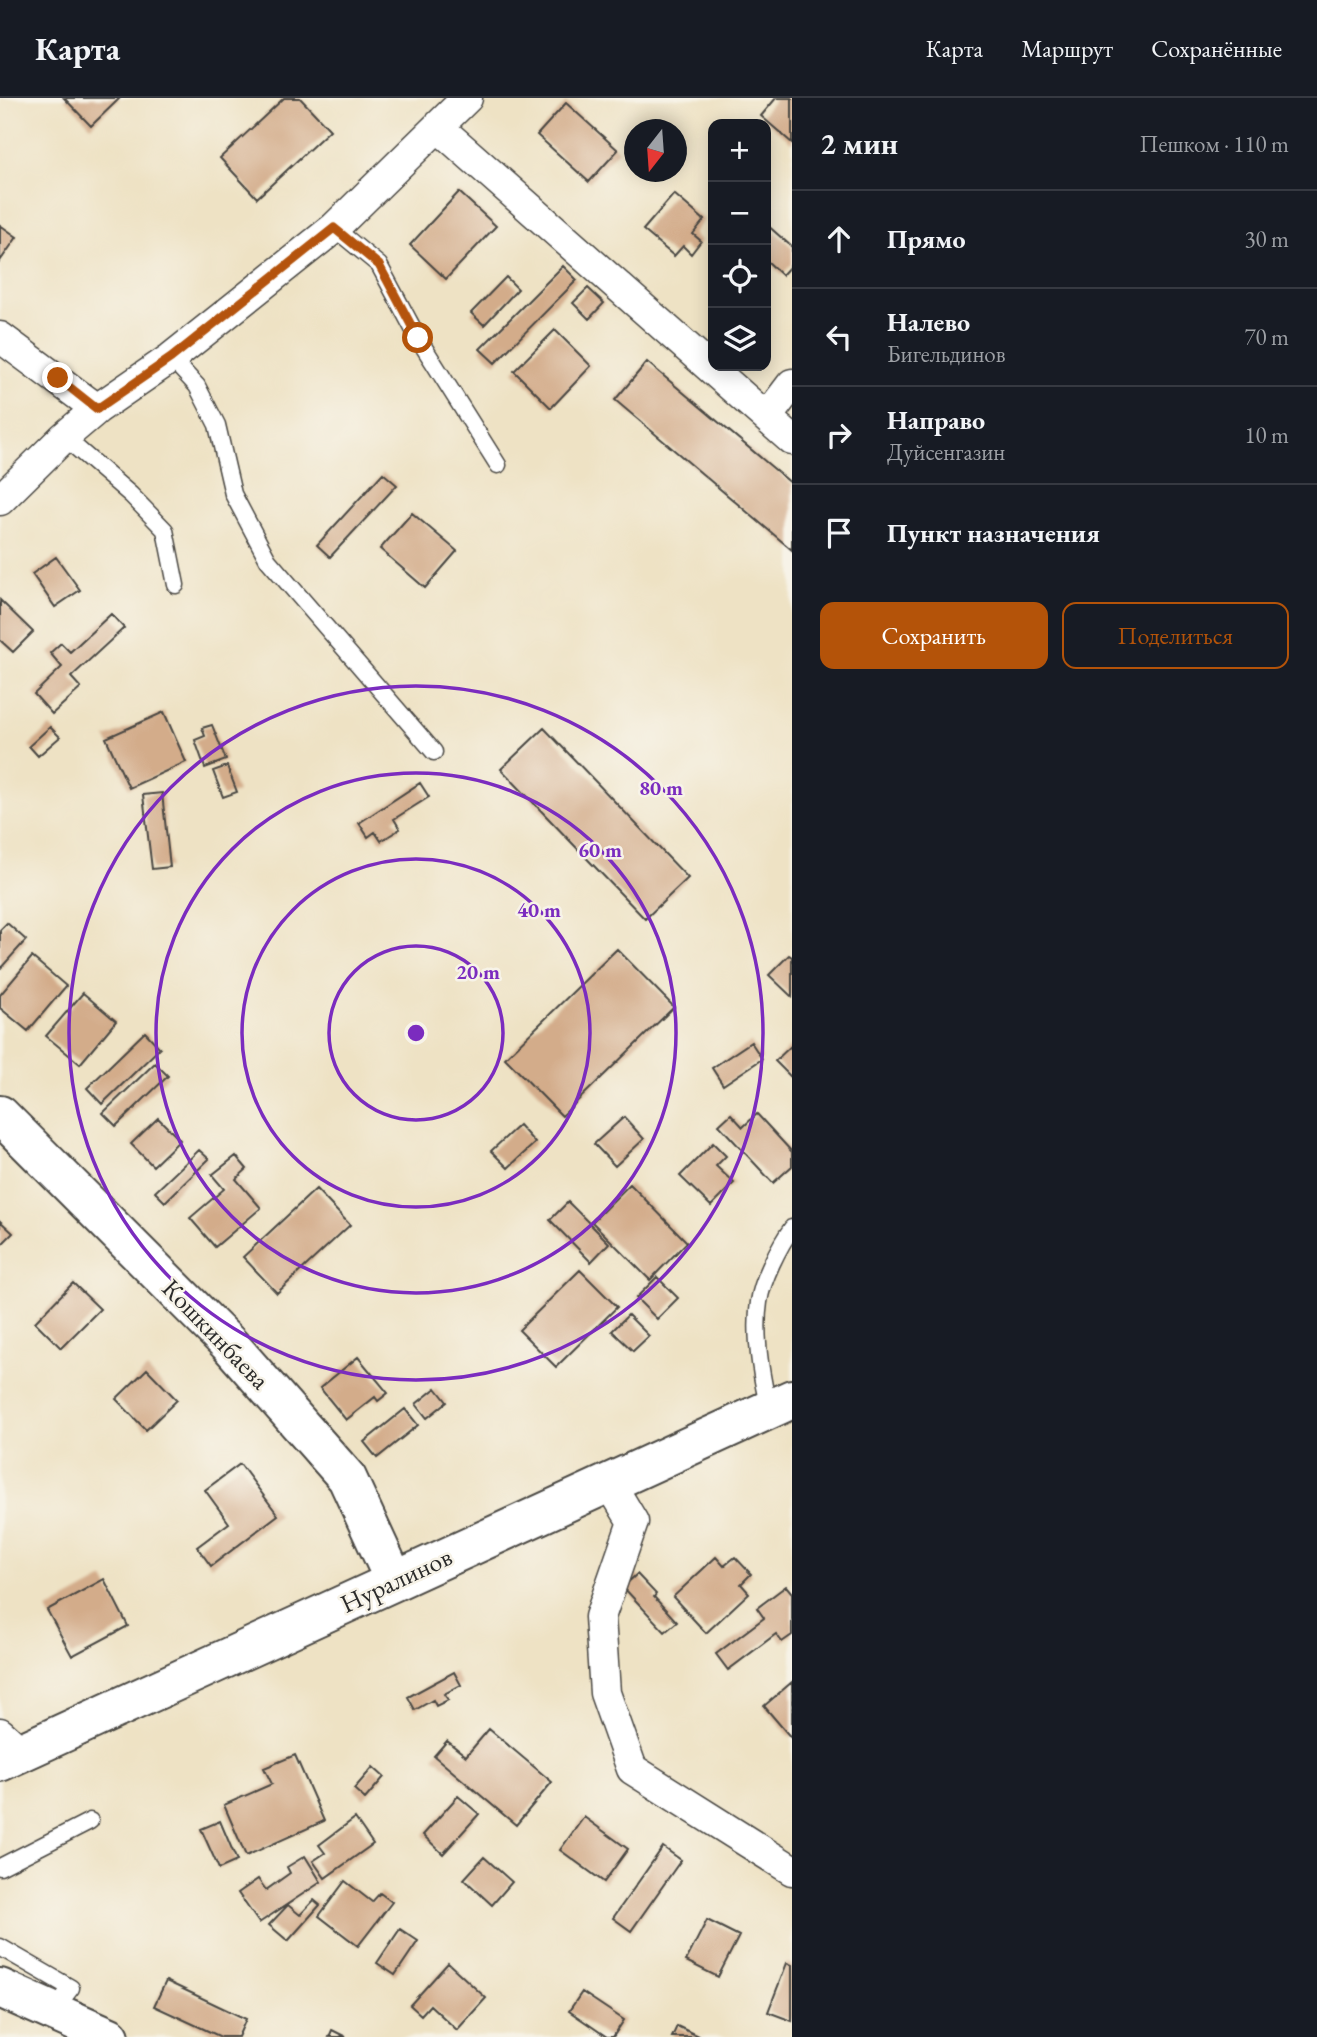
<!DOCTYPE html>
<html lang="ru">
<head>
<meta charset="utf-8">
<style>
  body { margin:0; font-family:"EB Garamond",serif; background:#20242c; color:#f1f3f6 }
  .controls { position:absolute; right:21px; top:21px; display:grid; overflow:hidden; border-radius:14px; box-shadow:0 4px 18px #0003 }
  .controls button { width:63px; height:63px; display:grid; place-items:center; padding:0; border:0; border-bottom:2px solid #363941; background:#171b24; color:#f1f3f6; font:35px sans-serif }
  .compass { position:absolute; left:624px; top:21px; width:63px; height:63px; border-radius:50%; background:#171b24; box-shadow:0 4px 18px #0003; rotate:197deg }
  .stop { position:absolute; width:21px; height:21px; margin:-16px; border:5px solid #b45309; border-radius:50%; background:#fff }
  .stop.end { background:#b45309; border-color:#fff; box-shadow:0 2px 7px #0008 }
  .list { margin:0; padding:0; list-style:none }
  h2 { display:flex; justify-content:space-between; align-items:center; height:91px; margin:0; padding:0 28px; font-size:30px }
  h2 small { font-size:23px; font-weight:400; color:#9ea1a6 }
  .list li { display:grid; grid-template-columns:46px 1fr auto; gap:21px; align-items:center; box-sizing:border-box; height:98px; padding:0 28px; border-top:2px solid #363941 }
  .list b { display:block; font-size:26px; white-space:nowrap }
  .list p { margin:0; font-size:23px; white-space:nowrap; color:#9ea1a6 }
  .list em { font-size:23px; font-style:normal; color:#9ea1a6 }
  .actions { display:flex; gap:14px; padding:21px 28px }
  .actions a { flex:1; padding:16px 0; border:2px solid #b45309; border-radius:14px; text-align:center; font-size:24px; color:#b45309 }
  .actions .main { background:#b45309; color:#fff }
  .icon { flex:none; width:38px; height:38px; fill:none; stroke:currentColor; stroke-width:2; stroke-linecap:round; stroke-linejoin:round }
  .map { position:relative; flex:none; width:792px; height:1939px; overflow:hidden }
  header { display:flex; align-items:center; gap:42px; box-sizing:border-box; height:98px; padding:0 35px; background:#171b24; border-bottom:2px solid #363941 }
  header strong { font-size:33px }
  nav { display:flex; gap:38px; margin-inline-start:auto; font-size:24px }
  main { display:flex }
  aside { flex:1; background:#171b24 }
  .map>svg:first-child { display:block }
  .building { fill:#d3ac8a }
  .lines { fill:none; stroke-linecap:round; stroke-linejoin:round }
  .service-casing { stroke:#484642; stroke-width:19 }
  .minor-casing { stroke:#484642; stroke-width:33 }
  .secondary-casing { stroke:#484642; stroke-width:42 }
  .service { stroke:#fff; stroke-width:16 }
  .minor { stroke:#fff; stroke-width:30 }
  .secondary { stroke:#fff; stroke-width:38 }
  .route { stroke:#b45309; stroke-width:9 }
  .ring { fill:none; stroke:#7b2cbf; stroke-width:3.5 }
  .labels { text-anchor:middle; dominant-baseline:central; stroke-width:5; stroke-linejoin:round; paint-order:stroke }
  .street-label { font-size:26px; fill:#2b2b2b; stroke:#f7f3e8 }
  .centre { fill:#7b2cbf; stroke:#f7f3e8; stroke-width:3.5 }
  .ring-label { font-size:21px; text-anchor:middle; font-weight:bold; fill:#7b2cbf; stroke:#f7f3e8; stroke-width:5; stroke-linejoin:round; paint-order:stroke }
</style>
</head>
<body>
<header>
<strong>Карта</strong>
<nav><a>Карта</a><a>Маршрут</a><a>Сохранённые</a></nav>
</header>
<main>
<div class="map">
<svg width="792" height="1939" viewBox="0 0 792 1939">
  <rect width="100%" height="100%" fill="#f7f3e8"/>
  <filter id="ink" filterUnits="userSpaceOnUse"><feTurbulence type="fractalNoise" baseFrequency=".0143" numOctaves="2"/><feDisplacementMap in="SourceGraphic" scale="14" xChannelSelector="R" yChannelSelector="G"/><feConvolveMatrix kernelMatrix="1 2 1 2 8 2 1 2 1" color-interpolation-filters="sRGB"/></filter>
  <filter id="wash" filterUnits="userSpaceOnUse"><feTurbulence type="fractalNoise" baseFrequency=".00686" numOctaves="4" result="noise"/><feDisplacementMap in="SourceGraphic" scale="28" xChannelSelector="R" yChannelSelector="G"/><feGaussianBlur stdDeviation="1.57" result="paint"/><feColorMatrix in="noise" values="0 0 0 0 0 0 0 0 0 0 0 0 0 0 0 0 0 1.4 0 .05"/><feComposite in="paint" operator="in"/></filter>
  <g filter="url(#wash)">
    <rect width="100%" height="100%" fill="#eee2c4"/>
    <g id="blocks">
      <path class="building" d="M 64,0 L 120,0 L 91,28 Z
        M 284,0 L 300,0 L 330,32 L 257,100 L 220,60 Z
        M 776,0 L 792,0 L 792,45 L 761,18 Z
        M 566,5 L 618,52 L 589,84 L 537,37 Z
        M 459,94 L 496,128 L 446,181 L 410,147 Z
        M 674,96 L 704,122 L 693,136 L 701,143 L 691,156 L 683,148 L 674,158 L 643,132 Z
        M 766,126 L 792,149 L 792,166 L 782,177 L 766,162 Z
        M 0,127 L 17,139 L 0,163 Z
        M 563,168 L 577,182 L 495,265 L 480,251 Z
        M 506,179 L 518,191 L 484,227 L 471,215 Z
        M 588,190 L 604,205 L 589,221 L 573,205 Z
        M 555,232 L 591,268 L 551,310 L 514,273 Z
        M 647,264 L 792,386 L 792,452 L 615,302 Z
        M 383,375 L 397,387 L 330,459 L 317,447 Z
        M 412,415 L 457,453 L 425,490 L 380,451 Z
        M 56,459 L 80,492 L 55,509 L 32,476 Z
        M 0,502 L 33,534 L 13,554 L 0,542 Z
        M 111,516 L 124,530 L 71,579 L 81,590 L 52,616 L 34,596 L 62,569 L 50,555 L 61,545 L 70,554 Z
        M 164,614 L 186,664 L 129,690 L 106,640 Z
        M 212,627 L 226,662 L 205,670 L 195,642 L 205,638 L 202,630 Z
        M 50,629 L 60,639 L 38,658 L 29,648 Z
        M 544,630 L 688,780 L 645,821 L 501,671 Z
        M 227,668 L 237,694 L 223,699 L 213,673 Z
        M 420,685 L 429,699 L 394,721 L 400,731 L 381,743 L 375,734 L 368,739 L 359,725 Z
        M 162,695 L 170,769 L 152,771 L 143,697 Z
        M 7,825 L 26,842 L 0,871 L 0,832 Z
        M 617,851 L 674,909 L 562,1018 L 505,960 Z
        M 789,857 L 792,859 L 792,899 L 769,877 Z
        M 32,859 L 66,888 L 28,933 L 0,910 L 0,897 Z
        M 83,895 L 116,923 L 80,966 L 46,938 Z
        M 145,934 L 160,950 L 102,1006 L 87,990 Z
        M 751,944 L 762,961 L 723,987 L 712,970 Z
        M 792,947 L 792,980 L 775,963 Z
        M 155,965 L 168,978 L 116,1028 L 103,1015 Z
        M 731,1016 L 743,1029 L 757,1016 L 792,1054 L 792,1068 L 773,1085 L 719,1027 Z
        M 624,1019 L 644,1041 L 615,1068 L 594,1046 Z
        M 158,1020 L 180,1042 L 153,1068 L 131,1046 Z
        M 519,1027 L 535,1045 L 508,1070 L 491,1053 Z
        M 713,1045 L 726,1058 L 716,1068 L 734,1085 L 711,1108 L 680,1078 Z
        M 199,1052 L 209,1061 L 165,1104 L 155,1094 Z
        M 236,1058 L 247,1071 L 236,1081 L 261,1110 L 215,1149 L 190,1120 L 224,1091 L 212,1077 Z
        M 630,1086 L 687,1144 L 650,1182 L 592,1124 Z
        M 316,1091 L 350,1127 L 277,1195 L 243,1159 Z
        M 568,1104 L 609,1145 L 591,1164 L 550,1122 Z
        M 0,1123 L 13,1135 L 0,1148 Z
        M 580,1172 L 617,1209 L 556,1269 L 519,1232 Z
        M 657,1179 L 678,1200 L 657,1221 L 636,1200 Z
        M 73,1185 L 100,1211 L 61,1250 L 35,1224 Z
        M 628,1217 L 649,1238 L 633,1253 L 612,1233 Z
        M 358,1259 L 388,1295 L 378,1303 L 375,1299 L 346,1322 L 320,1290 Z
        M 147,1271 L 177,1302 L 146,1332 L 116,1301 Z
        M 436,1290 L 447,1304 L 427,1320 L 416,1306 Z
        M 405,1311 L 418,1327 L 377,1360 L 364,1344 Z
        M 240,1366 L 278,1417 L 211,1468 L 197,1449 L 229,1425 L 205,1392 Z
        M 716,1459 L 724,1468 L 735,1459 L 751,1476 L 741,1486 L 749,1495 L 706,1535 L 673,1499 Z
        M 637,1476 L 656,1496 L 654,1499 L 677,1524 L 665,1534 L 623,1489 Z
        M 104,1481 L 128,1528 L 72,1558 L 47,1512 Z
        M 786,1488 L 792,1495 L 792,1537 L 782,1544 L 776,1536 L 728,1572 L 716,1556 L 764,1520 L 757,1510 Z
        M 454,1574 L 461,1587 L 444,1596 L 448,1602 L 436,1608 L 433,1602 L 415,1612 L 408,1599 Z
        M 792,1584 L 792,1641 L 764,1608 Z
        M 489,1631 L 552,1684 L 516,1727 L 434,1658 L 447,1643 L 466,1658 Z
        M 295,1657 L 324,1723 L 246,1758 L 224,1707 L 272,1686 L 264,1670 Z
        M 373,1669 L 384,1679 L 365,1701 L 354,1691 Z
        M 458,1698 L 479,1716 L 443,1756 L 423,1737 Z
        M 584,1719 L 628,1751 L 604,1784 L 560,1752 Z
        M 355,1720 L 373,1746 L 325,1780 L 313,1763 L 325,1755 L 319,1747 Z
        M 220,1723 L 237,1763 L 219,1771 L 201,1731 Z
        M 663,1749 L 681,1762 L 631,1833 L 613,1820 Z
        M 305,1758 L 321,1784 L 259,1825 L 238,1795 L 258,1781 L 266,1792 L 290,1775 L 287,1769 Z
        M 484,1759 L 512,1784 L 492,1807 L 464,1781 Z
        M 345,1783 L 372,1804 L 380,1795 L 392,1804 L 358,1848 L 319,1818 Z
        M 314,1802 L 320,1807 L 288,1843 L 269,1827 L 288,1807 L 300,1817 Z
        M 707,1822 L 739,1838 L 718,1879 L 686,1863 Z
        M 400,1831 L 418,1843 L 395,1877 L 377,1865 Z
        M 448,1865 L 486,1900 L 457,1932 L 430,1907 L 421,1917 L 410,1907 Z
        M 787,1865 L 792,1867 L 792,1923 L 768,1914 Z
        M 166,1883 L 246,1921 L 238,1939 L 221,1939 L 154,1908 Z
        M 582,1894 L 624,1922 L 613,1939 L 607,1939 L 569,1913 Z
        M 677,1928 L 700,1939 L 672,1939 Z
        M 332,1932 L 346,1939 L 329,1939 Z"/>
    </g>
  </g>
  <g filter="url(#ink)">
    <use href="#blocks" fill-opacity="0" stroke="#484642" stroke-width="2"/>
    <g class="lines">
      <defs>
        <path id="service" d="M 334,130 L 379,167 L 418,240 L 498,367
          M 171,260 L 197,288 L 217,327 L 233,396 L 268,462 L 434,654
          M 64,339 L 131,397 L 165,432 L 176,487
          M 769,1311 C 761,1278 754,1237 759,1204 C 762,1182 779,1148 792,1130
          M 0,1769 L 90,1723
          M 0,1849 L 71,1890 L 53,1913"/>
        <path id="minor" d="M 438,29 L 792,342
          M 0,239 L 97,311
          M 767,319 L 792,286
          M 0,402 L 64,339 L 97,311 L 171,260 L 334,130 L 467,0
          M 609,1384 L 633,1424 L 600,1519 L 605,1595 L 632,1671 L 792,1772
          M 0,1635 L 21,1654"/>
        <path id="secondary" d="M 0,1017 L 228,1245 L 347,1380 L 394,1482
          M 0,1664 L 792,1301
          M 0,1890 L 110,1939"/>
      </defs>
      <use href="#service" class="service-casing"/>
      <use href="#minor" class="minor-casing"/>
      <use href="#secondary" class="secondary-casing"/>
      <use href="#service" class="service"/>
      <use href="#minor" class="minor"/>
      <use href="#secondary" class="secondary"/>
    </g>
  </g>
  <g class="lines" filter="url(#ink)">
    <path class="route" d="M 58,280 L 97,311 L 171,260 L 334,130 L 379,167 L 418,240"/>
  </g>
  <g class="ring">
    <circle cx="416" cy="935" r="87"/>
    <circle cx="416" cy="935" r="174"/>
    <circle cx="416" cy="935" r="260"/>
    <circle cx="416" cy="935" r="347"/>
  </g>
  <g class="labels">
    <g class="street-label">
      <text transform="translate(216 1236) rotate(46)">Кошкинбаева</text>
      <text transform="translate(396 1482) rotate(-25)">Нуралинов</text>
    </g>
  </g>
  <circle cx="416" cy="935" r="10" class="centre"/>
  <g class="ring-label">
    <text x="661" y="697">80 m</text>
    <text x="600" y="759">60 m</text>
    <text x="539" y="819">40 m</text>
    <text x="478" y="881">20 m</text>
  </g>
</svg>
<div class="controls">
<button>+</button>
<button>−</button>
<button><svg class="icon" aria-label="locate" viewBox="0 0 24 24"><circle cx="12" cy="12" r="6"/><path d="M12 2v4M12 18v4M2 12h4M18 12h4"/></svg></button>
<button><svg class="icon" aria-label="layers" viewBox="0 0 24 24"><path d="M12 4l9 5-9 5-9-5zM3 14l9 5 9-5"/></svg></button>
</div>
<svg class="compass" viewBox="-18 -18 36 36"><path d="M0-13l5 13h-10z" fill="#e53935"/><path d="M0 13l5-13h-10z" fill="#9ea1a6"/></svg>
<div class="stop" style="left:418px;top:240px"></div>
<div class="stop end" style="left:58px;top:280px"></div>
</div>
<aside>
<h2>2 мин<small>Пешком · 110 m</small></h2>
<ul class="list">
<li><svg class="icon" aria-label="ahead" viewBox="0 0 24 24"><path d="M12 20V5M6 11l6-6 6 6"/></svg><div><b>Прямо</b></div><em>30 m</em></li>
<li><svg class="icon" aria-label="left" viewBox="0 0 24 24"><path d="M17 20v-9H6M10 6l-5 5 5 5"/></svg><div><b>Налево</b><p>Бигельдинов</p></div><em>70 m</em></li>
<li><svg class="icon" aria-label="right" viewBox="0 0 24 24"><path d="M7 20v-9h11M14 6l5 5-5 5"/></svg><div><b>Направо</b><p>Дуйсенгазин</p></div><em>10 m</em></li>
<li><svg class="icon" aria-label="arrive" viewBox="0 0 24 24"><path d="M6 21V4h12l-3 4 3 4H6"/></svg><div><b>Пункт назначения</b></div></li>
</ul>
<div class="actions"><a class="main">Сохранить</a><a>Поделиться</a></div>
</aside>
</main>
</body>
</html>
